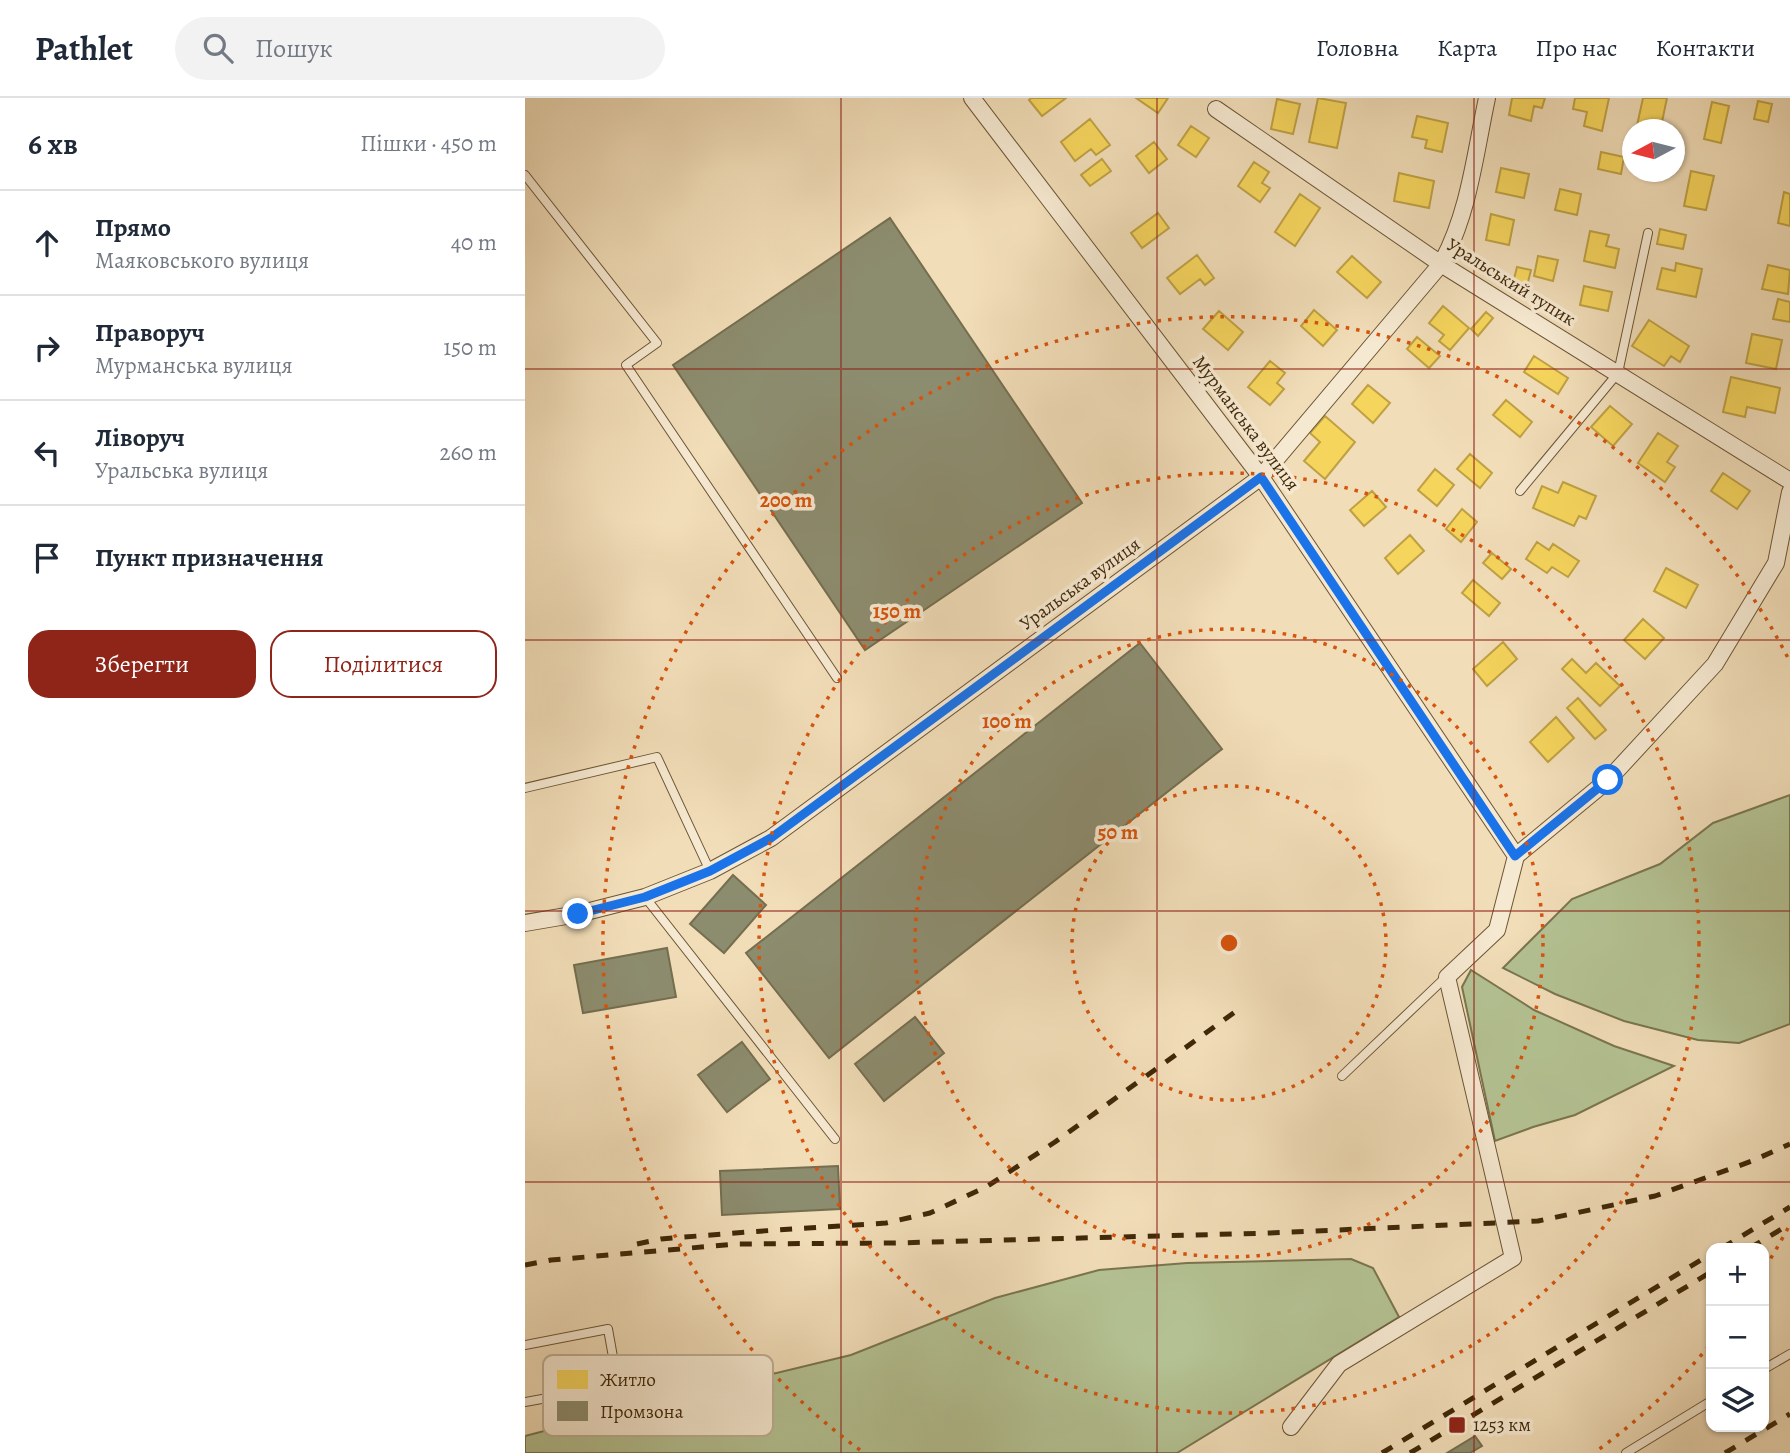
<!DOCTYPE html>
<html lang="uk">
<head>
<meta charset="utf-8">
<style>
  body { margin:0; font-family:Alegreya,serif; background:#f2f2f3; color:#1f2937 }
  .controls { position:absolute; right:21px; bottom:21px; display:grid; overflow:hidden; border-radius:14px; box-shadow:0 2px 5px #0004 }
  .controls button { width:63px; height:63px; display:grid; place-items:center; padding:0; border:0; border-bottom:2px solid #e0e1e3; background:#fff; color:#1f2937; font:35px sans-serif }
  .compass { position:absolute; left:1097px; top:21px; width:63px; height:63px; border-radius:50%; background:#fff; box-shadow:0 2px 5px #0004; rotate:263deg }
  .stop { position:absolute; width:21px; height:21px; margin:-16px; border:5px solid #1a73e8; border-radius:50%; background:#fff }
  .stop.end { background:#1a73e8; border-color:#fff; box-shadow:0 2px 7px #0008 }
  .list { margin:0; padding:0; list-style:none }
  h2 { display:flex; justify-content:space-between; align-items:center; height:91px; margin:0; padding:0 28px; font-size:30px }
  h2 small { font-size:23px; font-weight:400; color:#747a83 }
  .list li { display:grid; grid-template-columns:46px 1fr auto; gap:21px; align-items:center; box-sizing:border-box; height:105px; padding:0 28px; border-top:2px solid #e0e1e3 }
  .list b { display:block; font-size:26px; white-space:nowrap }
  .list p { margin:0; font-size:23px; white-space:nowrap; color:#747a83 }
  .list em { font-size:23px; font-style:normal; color:#747a83 }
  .actions { display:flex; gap:14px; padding:21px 28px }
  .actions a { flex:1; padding:16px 0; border:2px solid #8f2418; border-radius:21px; text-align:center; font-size:24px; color:#8f2418 }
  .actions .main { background:#8f2418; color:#fff }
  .icon { flex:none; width:38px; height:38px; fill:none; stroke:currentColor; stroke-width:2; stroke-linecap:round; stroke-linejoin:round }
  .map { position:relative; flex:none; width:1265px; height:1355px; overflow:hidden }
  header { display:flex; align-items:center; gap:42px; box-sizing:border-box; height:98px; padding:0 35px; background:#fff; border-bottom:2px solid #e0e1e3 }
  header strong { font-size:33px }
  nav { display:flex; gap:38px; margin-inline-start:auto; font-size:24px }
  .search { width:490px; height:63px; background:#f2f2f3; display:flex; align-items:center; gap:18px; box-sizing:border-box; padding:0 24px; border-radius:38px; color:#747a83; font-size:26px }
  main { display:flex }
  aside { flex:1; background:#fff }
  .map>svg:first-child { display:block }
  .green { fill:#b4c293; stroke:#7a754e; stroke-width:2 }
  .homes { fill:#f6d55c; stroke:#bfa143; stroke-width:2 }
  .industry { fill:#8c8c6e; stroke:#756e4f; stroke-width:2 }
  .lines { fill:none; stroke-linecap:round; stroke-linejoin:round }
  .service-casing { stroke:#6c5534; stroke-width:10 }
  .minor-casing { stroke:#6c5534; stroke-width:18 }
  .service { stroke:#f6e9d1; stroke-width:8 }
  .minor { stroke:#f6e9d1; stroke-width:16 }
  .rail { stroke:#402808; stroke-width:5; stroke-dasharray:12 12; stroke-linecap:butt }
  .route { stroke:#1a73e8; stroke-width:9 }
  .grid { fill:none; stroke:#8f2418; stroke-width:2; stroke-opacity:0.55 }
  .ring { fill:none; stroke:#d7540c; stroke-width:3.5; stroke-dasharray:3.5 7 }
  .poi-dot { fill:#8f2418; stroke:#f6e9d1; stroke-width:2.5 }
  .labels { text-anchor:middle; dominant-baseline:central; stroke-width:7; stroke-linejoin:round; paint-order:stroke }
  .street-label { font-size:19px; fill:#402808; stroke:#f6e9d1 }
  .poi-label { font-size:19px; fill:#402808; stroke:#f6e9d1; text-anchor:start }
  .key { fill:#f6e9d1; stroke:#bfaf95; stroke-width:2 }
  .key-label { font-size:19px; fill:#402808 }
  .centre { fill:#d7540c; stroke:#f6e9d1; stroke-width:3.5 }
  .ring-label { font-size:21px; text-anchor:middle; font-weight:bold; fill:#d7540c; stroke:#f6e9d1; stroke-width:7; stroke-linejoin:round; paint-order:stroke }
</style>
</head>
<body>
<header>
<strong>Pathlet</strong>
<div class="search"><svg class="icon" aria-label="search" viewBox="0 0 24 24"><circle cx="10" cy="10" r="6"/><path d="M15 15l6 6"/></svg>Пошук</div>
<nav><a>Головна</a><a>Карта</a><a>Про нас</a><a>Контакти</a></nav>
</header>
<main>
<aside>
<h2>6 хв<small>Пішки · 450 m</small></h2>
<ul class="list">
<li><svg class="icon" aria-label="ahead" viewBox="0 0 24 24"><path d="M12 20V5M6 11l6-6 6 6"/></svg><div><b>Прямо</b><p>Маяковського вулиця</p></div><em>40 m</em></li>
<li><svg class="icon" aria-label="right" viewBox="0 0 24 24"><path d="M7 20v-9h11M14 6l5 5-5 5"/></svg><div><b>Праворуч</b><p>Мурманська вулиця</p></div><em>150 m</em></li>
<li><svg class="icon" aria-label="left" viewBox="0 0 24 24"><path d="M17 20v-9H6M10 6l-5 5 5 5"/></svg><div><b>Ліворуч</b><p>Уральська вулиця</p></div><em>260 m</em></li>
<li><svg class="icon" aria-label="arrive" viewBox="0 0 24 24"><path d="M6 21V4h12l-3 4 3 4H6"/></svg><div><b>Пункт призначення</b></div></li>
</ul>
<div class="actions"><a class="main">Зберегти</a><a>Поділитися</a></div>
</aside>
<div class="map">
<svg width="1265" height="1355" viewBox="0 0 1265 1355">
  <rect width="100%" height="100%" fill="#f1ddb8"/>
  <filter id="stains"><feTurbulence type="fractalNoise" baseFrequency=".00286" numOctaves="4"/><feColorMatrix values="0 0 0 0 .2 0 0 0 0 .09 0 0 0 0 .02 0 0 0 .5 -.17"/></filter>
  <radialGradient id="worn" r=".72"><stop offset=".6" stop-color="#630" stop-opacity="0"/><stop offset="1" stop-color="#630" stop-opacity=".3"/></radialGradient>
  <path class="green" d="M 1265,697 L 1265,926 L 1214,945 L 1173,942 L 1099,923 L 1030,896 L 978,870 L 1047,801 L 1135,766 L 1188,725 Z
    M 946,872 L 1009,912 L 1089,948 L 1149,968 L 1050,1017 L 1008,1029 L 970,1043 L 937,889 Z
    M 826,1161 L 848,1170 L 874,1219 L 652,1355 L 0,1355 L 0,1338 L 110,1309 L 326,1257 L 470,1200 L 574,1172 L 662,1165 Z"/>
  <path class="homes" d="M 506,0 L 541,0 L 517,18 L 504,2 Z
    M 611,0 L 643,0 L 633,15 Z
    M 793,0 L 821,5 L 812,50 L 784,44 Z
    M 987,0 L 1020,0 L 1017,10 L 1009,8 L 1006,23 L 984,17 Z
    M 1050,0 L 1084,0 L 1077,33 L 1059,28 L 1062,14 L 1048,11 Z
    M 1118,0 L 1142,0 L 1137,24 L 1129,23 L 1127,32 L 1111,32 Z
    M 752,1 L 775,6 L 768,36 L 746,31 Z
    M 1233,3 L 1247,6 L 1243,24 L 1229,21 Z
    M 1187,4 L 1204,8 L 1196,45 L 1179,41 Z
    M 892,18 L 923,25 L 917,54 L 900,50 L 902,42 L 887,39 Z
    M 565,21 L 585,47 L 571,57 L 566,51 L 550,63 L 536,44 Z
    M 666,28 L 684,40 L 671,59 L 653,47 Z
    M 629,44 L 642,61 L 624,75 L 611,58 Z
    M 1076,54 L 1099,59 L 1096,76 L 1073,71 Z
    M 577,61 L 586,73 L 565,88 L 556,77 Z
    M 729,64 L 744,74 L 737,85 L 745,90 L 735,104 L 713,88 Z
    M 976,70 L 1004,76 L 999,100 L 971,94 Z
    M 1166,73 L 1189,78 L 1181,112 L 1159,108 Z
    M 874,75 L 909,83 L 904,110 L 869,103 Z
    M 1035,91 L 1056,96 L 1052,117 L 1030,112 Z
    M 1259,94 L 1265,96 L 1265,128 L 1253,125 Z
    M 775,96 L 795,110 L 770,148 L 750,134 Z
    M 633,115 L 644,130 L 617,150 L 606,135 Z
    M 966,116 L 989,122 L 984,147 L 961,142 Z
    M 1135,131 L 1161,137 L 1158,151 L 1132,146 Z
    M 1065,133 L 1084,137 L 1081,148 L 1094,151 L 1090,170 L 1059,163 Z
    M 672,157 L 689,180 L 680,187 L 675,181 L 655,196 L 642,180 Z
    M 827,158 L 856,184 L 842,200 L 812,174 Z
    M 1013,158 L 1033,162 L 1028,183 L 1009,178 Z
    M 1151,165 L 1177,171 L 1171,199 L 1132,191 L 1137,170 L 1150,173 Z
    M 1243,167 L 1265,172 L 1263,196 L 1237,191 Z
    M 992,169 L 1006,172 L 1001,192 L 987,189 Z
    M 1059,188 L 1087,194 L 1083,213 L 1055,207 Z
    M 1253,201 L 1265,204 L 1265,224 L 1248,221 Z
    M 918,208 L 944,230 L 925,252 L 914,243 L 919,237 L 904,225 Z
    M 789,212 L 812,232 L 798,248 L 776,228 Z
    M 694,213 L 718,234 L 703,252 L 678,231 Z
    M 961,214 L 968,220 L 953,238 L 946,231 Z
    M 1124,222 L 1164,248 L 1155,264 L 1146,258 L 1139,268 L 1107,248 Z
    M 1227,236 L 1257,242 L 1251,271 L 1221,265 Z
    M 892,239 L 915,258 L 904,270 L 882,251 Z
    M 1009,258 L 1043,280 L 1033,296 L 999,274 Z
    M 745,263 L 760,275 L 752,285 L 759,291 L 745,307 L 723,289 Z
    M 1206,279 L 1255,290 L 1250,315 L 1222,309 L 1220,319 L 1198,314 Z
    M 843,287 L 865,305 L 848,325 L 827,306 Z
    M 981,302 L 1007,324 L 995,339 L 968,317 Z
    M 1085,308 L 1107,326 L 1088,348 L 1066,329 Z
    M 800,318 L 830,344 L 800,381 L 779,363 L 795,344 L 785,335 Z
    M 1133,335 L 1153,348 L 1142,364 L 1150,369 L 1140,384 L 1113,365 Z
    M 945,356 L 967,375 L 955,390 L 932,371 Z
    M 910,371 L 929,387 L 912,408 L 893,392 Z
    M 1198,375 L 1225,393 L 1212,411 L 1186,393 Z
    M 1038,384 L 1071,398 L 1061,421 L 1054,418 L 1049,428 L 1008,410 L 1017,388 L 1033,395 Z
    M 847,393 L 861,409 L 839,428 L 825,412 Z
    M 937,411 L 952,424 L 936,444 L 921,431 Z
    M 885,437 L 899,453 L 873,476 L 860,460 Z
    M 1012,444 L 1024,452 L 1028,446 L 1054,463 L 1043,479 L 1027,469 L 1022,475 L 1001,461 Z
    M 967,455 L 986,471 L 977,481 L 958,465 Z
    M 1141,470 L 1173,487 L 1161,510 L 1129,493 Z
    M 948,482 L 975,505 L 964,518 L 937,495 Z
    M 1118,521 L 1139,540 L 1120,561 L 1099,542 Z
    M 978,544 L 992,561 L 962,588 L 948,571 Z
    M 1047,561 L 1061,575 L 1071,565 L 1095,588 L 1075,608 L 1037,571 Z
    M 1053,600 L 1081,632 L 1070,641 L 1042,610 Z
    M 1031,619 L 1049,640 L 1023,664 L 1005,644 Z"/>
  <path class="industry" d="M 365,120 L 557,405 L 340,552 L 148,267 Z
    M 615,545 L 697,651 L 304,960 L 221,855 Z
    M 208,777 L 241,807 L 199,855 L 165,826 Z
    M 142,850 L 151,899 L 58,915 L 49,867 Z
    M 390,919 L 419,955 L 359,1003 L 330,966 Z
    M 217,944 L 245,981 L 202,1014 L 173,977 Z
    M 313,1068 L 315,1111 L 197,1117 L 195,1073 Z
    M 950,1338 L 957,1348 L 945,1355 L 922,1355 Z"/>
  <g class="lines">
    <defs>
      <path id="service" d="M 0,77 L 132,245 L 101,267 L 312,580
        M 995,393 L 1093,275 L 1123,135
        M 0,690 L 132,659 L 185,773
        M 120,799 L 310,1041
        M 817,978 L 921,879
        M 0,1247 L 83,1231 L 93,1287 L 0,1304
        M 1239,1271 L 1265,1256
        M 1101,1355 L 1186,1303"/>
      <path id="minor" d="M 447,0 L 736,379 L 991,758
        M 691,11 L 916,166 L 1265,383
        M 991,758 L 1083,682 L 1190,566 L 1251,465 L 1265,394
        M 0,825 L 53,816 L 120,799 L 185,773 L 246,740 L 736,379 L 916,166 C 944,116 950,56 962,0
        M 766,1329 L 814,1266 L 988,1160 L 922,879 L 972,832 L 991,758"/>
    </defs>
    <use href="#service" class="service-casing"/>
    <use href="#minor" class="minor-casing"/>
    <use href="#service" class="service"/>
    <use href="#minor" class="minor"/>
    <path class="rail" d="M 112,1146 L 136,1141 L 222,1134 L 361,1125 L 405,1115 L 461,1089 L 530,1044 L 714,911
      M 1197,1150 L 1265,1109
      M 1225,1150 L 1265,1126
      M 0,1167 L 26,1162 L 212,1146 L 369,1145 L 745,1135 L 1013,1123 L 1130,1098 L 1227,1063 L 1265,1046
      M 857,1355 L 1186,1156
      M 885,1355 L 1186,1174
      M 1200,1355 L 1265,1316"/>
  </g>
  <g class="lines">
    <path class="route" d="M 53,816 L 120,799 L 185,773 L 246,740 L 736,379 L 990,758 L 1083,682"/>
  </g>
  <path class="grid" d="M 316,0 L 316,1355M 632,0 L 632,1355M 949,0 L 949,1355M 0,271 L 1265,271M 0,542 L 1265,542M 0,813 L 1265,813M 0,1084 L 1265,1084"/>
  <g class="ring">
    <circle cx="704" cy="845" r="157"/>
    <circle cx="704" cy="845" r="314"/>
    <circle cx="704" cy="845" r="470"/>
    <path d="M1263 1130A627 627 0 0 1 1241 1168M1184 1248A627 627 0 0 1 1073 1352M335 1352A627 627 0 1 1 1263 560"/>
  </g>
  <rect class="poi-dot" x="923" y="1318" width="18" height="18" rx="3.5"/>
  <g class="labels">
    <g class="street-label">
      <text transform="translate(986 184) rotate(32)">Уральський тупик</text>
      <text transform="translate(721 325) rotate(53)">Мурманська вулиця</text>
      <text transform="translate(555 486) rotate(-36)">Уральська вулиця</text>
    </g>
    <g class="poi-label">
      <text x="948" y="1327">1253 км</text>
    </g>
  </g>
  <rect x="18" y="1257" width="230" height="81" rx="10" class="key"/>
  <rect x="32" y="1272" width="31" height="19" fill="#f6d55c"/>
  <rect x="32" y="1303" width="31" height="20" fill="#8c8c6e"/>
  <g class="key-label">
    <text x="75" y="1288">Житло</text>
    <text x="75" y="1320">Промзона</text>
  </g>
  <circle cx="704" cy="845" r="10" class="centre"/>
  <g class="ring-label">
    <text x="261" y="409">200 m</text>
    <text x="372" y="520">150 m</text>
    <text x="482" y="630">100 m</text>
    <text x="593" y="741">50 m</text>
  </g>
  <rect width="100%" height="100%" filter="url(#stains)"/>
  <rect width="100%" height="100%" fill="url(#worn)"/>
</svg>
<div class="controls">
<button>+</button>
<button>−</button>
<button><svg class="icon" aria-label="layers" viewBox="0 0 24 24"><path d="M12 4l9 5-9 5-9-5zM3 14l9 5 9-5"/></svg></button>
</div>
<svg class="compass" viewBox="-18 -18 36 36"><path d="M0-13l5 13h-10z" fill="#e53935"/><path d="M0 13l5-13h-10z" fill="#747a83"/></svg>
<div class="stop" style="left:1083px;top:682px"></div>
<div class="stop end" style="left:53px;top:816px"></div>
</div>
</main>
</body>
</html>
